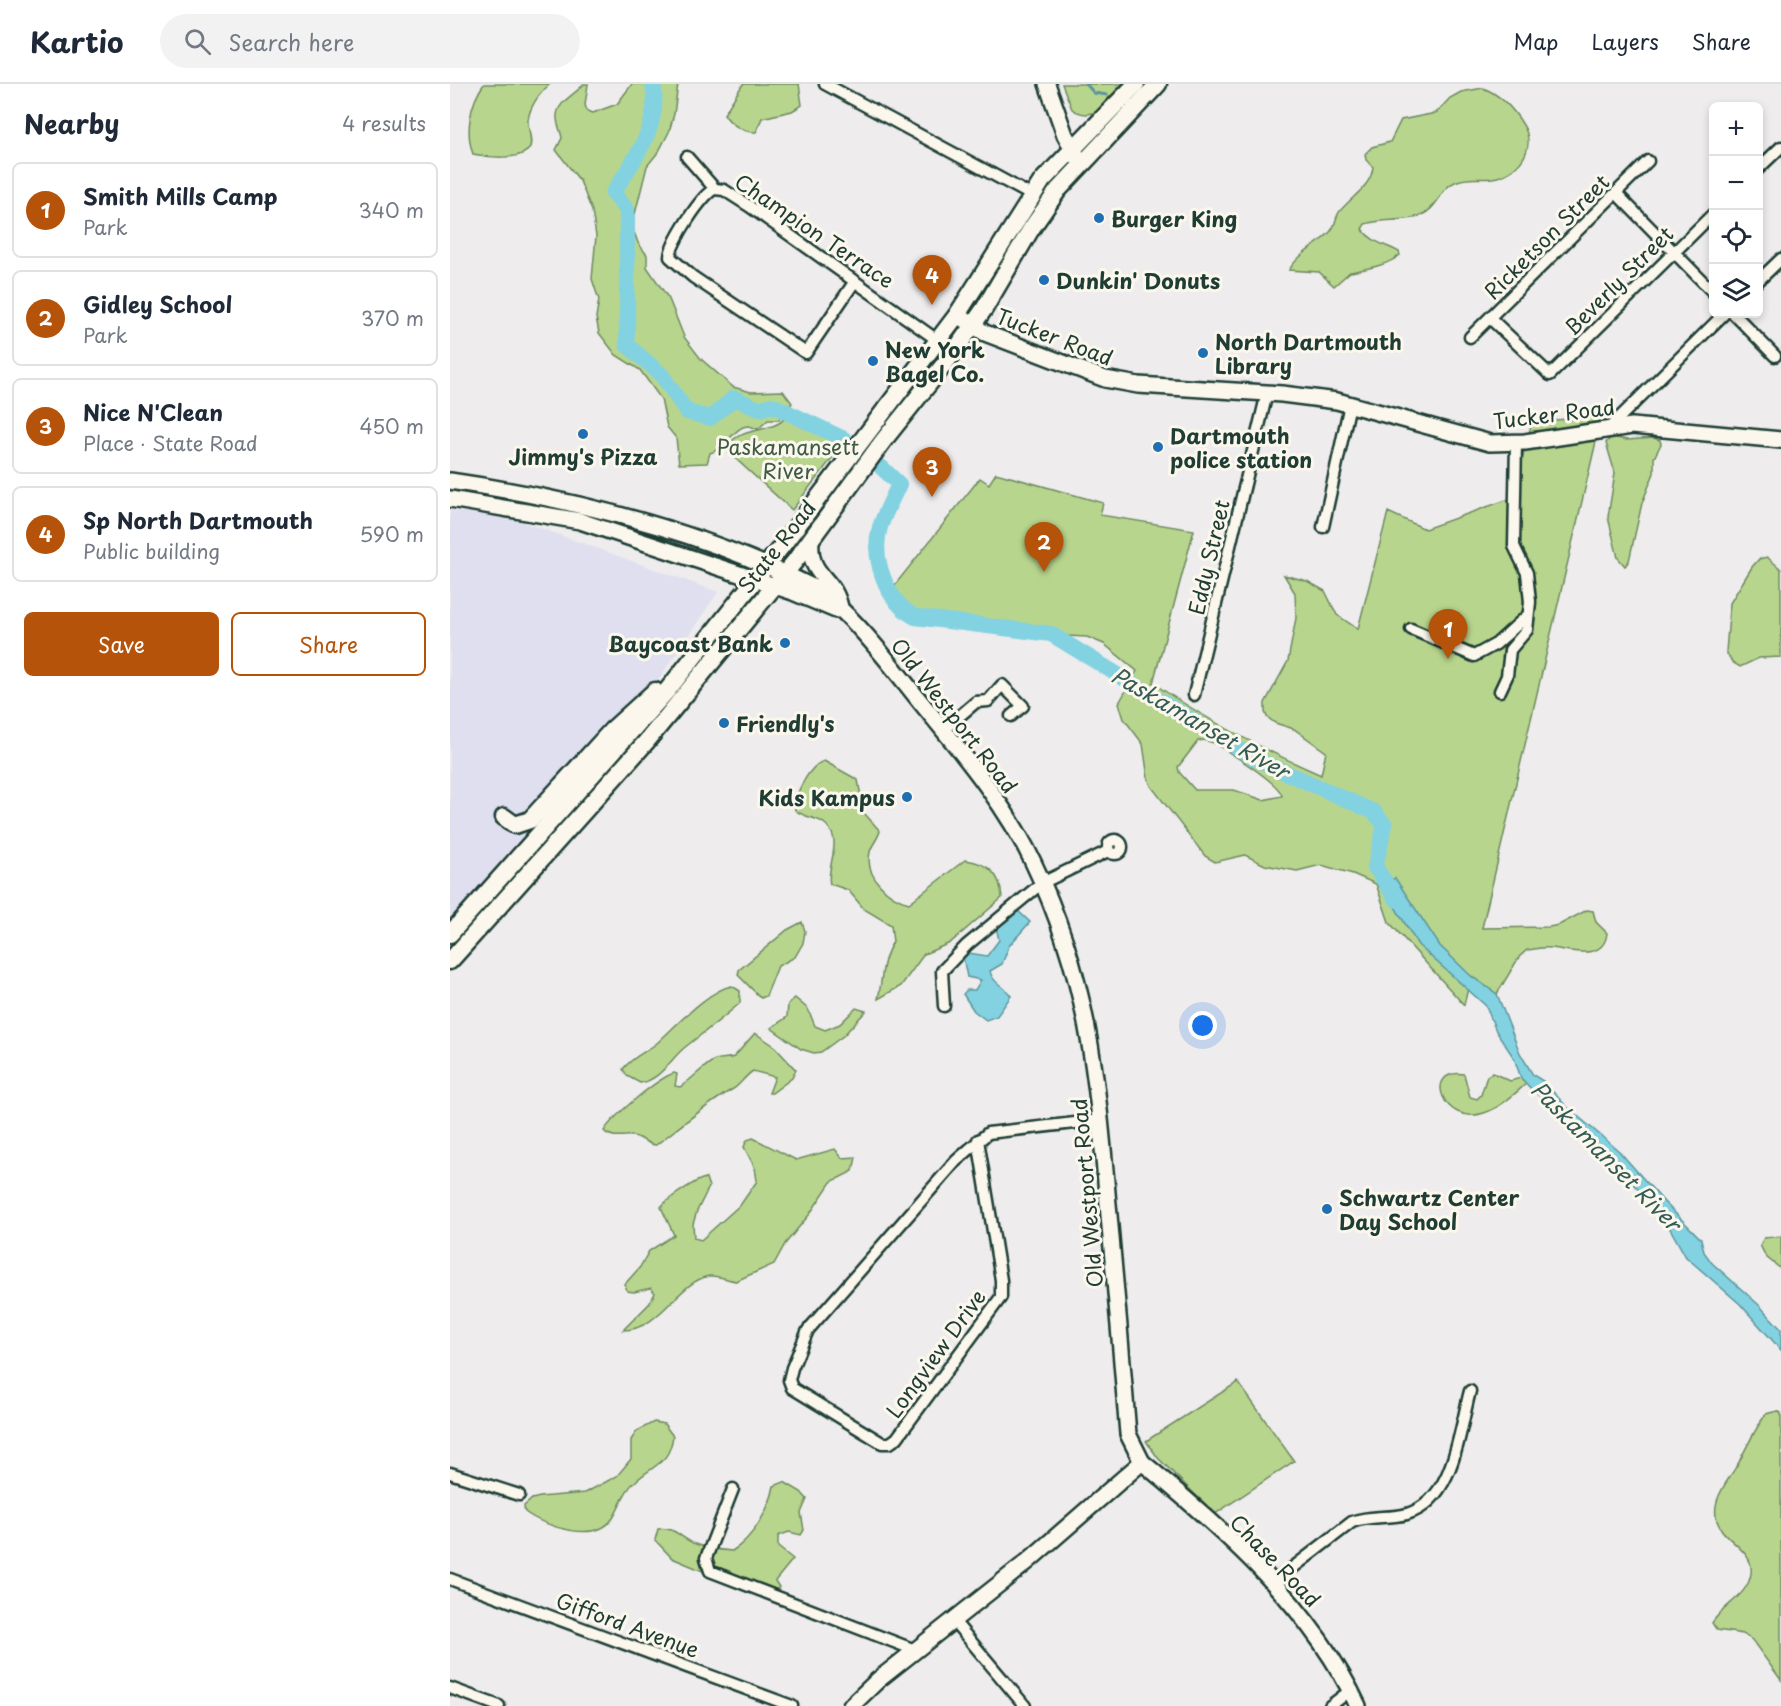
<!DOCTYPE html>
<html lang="en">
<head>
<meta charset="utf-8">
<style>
  body { margin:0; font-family:"Playpen Sans",sans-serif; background:#f2f2f3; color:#1f2937 }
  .controls { position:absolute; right:18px; top:18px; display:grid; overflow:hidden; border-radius:9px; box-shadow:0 3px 9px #0003 }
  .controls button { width:54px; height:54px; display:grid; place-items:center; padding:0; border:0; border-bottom:2px solid #e0e1e3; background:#fff; color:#1f2937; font:30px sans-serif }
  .you { position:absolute; left:753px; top:942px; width:21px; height:21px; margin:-15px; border:4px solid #fff; border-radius:50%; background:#1a73e8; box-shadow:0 0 0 9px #1a73e833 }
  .badge { display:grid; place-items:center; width:39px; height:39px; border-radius:50%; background:#b45309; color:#fff; font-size:20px; font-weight:700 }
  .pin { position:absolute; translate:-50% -50px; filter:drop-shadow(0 2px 3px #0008) }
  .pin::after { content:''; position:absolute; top:32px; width:21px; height:18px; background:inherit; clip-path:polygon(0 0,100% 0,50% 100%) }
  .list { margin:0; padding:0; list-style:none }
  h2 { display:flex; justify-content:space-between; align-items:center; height:78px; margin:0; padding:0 24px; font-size:26px }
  h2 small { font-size:20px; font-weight:400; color:#747a83 }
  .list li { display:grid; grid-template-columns:39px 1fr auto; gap:18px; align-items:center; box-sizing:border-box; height:96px; margin:0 12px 12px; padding:0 12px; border:2px solid #e0e1e3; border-radius:9px }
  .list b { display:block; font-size:22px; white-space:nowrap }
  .list p { margin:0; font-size:20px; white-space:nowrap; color:#747a83 }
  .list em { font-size:20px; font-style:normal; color:#747a83 }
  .actions { display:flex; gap:12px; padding:18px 24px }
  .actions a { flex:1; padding:14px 0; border:2px solid #b45309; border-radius:9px; text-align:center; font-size:21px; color:#b45309 }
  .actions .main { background:#b45309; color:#fff }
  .icon { flex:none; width:33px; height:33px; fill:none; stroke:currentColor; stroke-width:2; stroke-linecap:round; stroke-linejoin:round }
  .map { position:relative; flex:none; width:1331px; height:1622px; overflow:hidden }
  header { display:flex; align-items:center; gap:36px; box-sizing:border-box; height:84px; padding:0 30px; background:#fff; border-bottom:2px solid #e0e1e3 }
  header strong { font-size:28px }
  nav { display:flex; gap:33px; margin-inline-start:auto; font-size:21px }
  .search { width:420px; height:54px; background:#f2f2f3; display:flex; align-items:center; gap:15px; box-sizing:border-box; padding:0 21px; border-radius:33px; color:#747a83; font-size:22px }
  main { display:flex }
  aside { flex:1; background:#fff }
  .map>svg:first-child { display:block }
  .built { fill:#dfdfef }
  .green { fill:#b8d58d; stroke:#6c8960; stroke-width:1.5; fill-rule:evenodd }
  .water { fill:#83d2e1; stroke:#5b969c; stroke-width:1.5 }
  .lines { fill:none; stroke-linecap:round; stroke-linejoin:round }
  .stream { stroke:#5b969c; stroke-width:3 }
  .river { stroke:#83d2e1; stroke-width:16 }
  .street-casing { stroke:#1f3d34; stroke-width:15 }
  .secondary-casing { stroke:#1f3d34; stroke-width:20 }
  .primary-casing { stroke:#1f3d34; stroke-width:21 }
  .street { stroke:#fbf7ec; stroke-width:10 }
  .secondary { stroke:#fbf7ec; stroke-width:15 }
  .primary { stroke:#fbf7ec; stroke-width:16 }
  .poi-dot { fill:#1f6fb2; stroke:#fbf7ec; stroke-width:2 }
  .labels { text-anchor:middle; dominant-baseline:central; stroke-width:6; stroke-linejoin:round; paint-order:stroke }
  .poi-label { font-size:21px; font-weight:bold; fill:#1f3d34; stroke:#fbf7ec; text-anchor:start }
  .street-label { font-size:21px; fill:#1f3d34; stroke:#fbf7ec }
  .park-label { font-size:21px; fill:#3e5b46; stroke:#fbf7ec }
  .water-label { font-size:22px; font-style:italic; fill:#335b57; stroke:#fbf7ec }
</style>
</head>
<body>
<header>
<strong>Kartio</strong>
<div class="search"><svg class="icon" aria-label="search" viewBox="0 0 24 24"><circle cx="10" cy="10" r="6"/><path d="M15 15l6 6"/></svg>Search here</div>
<nav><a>Map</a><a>Layers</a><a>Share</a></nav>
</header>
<main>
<aside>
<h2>Nearby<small>4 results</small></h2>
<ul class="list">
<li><span class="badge">1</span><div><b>Smith Mills Camp</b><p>Park</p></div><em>340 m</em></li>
<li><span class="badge">2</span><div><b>Gidley School</b><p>Park</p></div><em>370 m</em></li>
<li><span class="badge">3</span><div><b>Nice N'Clean</b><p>Place · State Road</p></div><em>450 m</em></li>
<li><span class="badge">4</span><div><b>Sp North Dartmouth</b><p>Public building</p></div><em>590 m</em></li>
</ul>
<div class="actions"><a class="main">Save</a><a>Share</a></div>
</aside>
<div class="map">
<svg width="1331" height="1622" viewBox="0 0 1331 1622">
  <rect width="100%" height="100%" fill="#eeeced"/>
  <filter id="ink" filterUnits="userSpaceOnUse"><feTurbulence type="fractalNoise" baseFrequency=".0167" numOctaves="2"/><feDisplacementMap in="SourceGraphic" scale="12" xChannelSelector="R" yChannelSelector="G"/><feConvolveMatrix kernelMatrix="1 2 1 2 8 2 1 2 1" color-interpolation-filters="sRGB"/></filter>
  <g filter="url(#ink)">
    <path class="built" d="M 0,426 L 65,435 L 268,508 L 167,656 L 0,836 Z"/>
    <path class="green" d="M 34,0 L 100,0 C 90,9 80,22 78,36 C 77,44 84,58 79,65 C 69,77 36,73 23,70 C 15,48 20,19 34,0 Z
      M 134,0 L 138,0 L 135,21 L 137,27 L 143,29 L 167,20 L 182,0 L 228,0 L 224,30 L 219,48 L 209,67 L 197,82 L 182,142 L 188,159 L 197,171 L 197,183 L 219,215 L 234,253 L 251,275 L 283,303 L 301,308 L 333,307 L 342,319 L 329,336 L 318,336 L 308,345 C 305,344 302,343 299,342 C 286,340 276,365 260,369 L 257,379 L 229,380 L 226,354 L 217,343 L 211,315 L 190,286 L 166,271 L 149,249 L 146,233 L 149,216 L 142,195 L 146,152 L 142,127 L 130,97 L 106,66 L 112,54 C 111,47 107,41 107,34 C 106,18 125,11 134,0 Z
      M 293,0 L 349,0 L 352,21 L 342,27 L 312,34 L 306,48 C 294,49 280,40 274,30 Z
      M 612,0 L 678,0 C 662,15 645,41 622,25 Z
      M 1033,4 C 1051,11 1063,24 1073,41 C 1088,65 1067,91 1042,94 C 1029,96 1018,92 1005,98 C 992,103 989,120 977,128 C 958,140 935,133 915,140 L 912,145 C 922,159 937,161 949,168 L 950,171 C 937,182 915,185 900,188 L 884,202 L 869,188 L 839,186 C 849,169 867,162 880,148 C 886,142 885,133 890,127 C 901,113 921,103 923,83 L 916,76 L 915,70 L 922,63 L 940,58 L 951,36 L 986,29 L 1000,14 L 1011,8 Z
      M 339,329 L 343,335 L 393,360 L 342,426 L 276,366 C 284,344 313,349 329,339 C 333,337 336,332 339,329 Z
      M 1152,332 L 1032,844 L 1099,843 L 1109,841 L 1137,826 L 1143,827 L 1146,838 L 1157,849 C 1154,878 1120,866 1101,864 C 1094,863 1085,865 1077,866 L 1069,873 L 1047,910 L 1021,892 L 1014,921 L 939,838 L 926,800 L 903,790 L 871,781 L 847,787 L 815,781 L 795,771 L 765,778 L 755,772 L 701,702 L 698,694 L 693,660 L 674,635 L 669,619 L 687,587 L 654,560 L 637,553 L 594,551 L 461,526 L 454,521 L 444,502 L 530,394 L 539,400 L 546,389 L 653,419 L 650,431 L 744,446 L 703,599 C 756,636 812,665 871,691 L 876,668 L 844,645 L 825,639 L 817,633 L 815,628 L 815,619 L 838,577 L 846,534 L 845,509 L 834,491 L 857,497 L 875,507 L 887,531 L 908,545 L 938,428 L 975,445 L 1062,414 L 1082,338 ZM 754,656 L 764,659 C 777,667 830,699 832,712 L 813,716 L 784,706 L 745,706 L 729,688 L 728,683 L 748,657 Z
      M 1161,353 L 1177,356 L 1204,354 L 1210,356 L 1211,360 L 1204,374 L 1204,389 L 1192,419 L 1179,477 L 1175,482 L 1168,474 L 1158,433 L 1165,389 L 1156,359 Z
      M 1317,473 L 1331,485 L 1331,573 L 1309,574 L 1290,583 L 1282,578 L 1276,568 L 1280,519 L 1302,483 L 1309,475 Z
      M 374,677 L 408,696 L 414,729 L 430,747 C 428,755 422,760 420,768 C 414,793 439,814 459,819 L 515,776 C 538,779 551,790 552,814 L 500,859 L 474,870 L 451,902 L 428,915 C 433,894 431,876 443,858 L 441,841 L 414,825 L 398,806 L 380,800 C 375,784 395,756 375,740 C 367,733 354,734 345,726 C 343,711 360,681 374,677 Z
      M 352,838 L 355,847 L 353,859 L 345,873 L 328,882 L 316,912 L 311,914 L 288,891 L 289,886 L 337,846 Z
      M 282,902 L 290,907 L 290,919 C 272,935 253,949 234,964 C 219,977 210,996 190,999 L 177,992 L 173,985 C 182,973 196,968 207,959 C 226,942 258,906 282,902 Z
      M 345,914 L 358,925 L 365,942 L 375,946 L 390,940 L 406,924 L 416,927 L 393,952 L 371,968 L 364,969 L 351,965 L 321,944 L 337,933 L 338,920 Z
      M 305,949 L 323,961 L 346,986 L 342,994 L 322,1009 L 319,1009 L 325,993 L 303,987 C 295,992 290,1001 283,1005 C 253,1023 233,1040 206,1061 C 197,1061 191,1052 182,1052 C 171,1051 166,1055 156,1049 L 154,1047 C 164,1031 207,995 224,989 L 227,990 L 225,1002 L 230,1003 C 240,997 257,979 265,976 C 271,974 277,975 284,973 Z
      M 1043,989 L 1060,997 L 1071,994 L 1076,1000 C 1063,1011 1050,1024 1034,1029 C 993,1043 972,984 1014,990 L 1020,1013 L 1027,1015 L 1031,1011 L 1037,992 Z
      M 303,1054 L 346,1076 L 385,1065 L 392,1074 L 406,1073 L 403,1087 L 381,1098 L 359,1131 L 335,1160 L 324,1180 L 286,1197 C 277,1196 269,1191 259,1192 C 228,1198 210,1246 173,1246 L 199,1220 L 205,1209 L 201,1204 L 184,1208 L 177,1207 L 175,1200 L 190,1183 L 199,1167 L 224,1151 L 211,1123 C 217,1115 247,1095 256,1094 L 259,1103 L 247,1127 L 243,1140 L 244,1154 L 251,1156 L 291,1120 L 307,1097 L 305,1084 L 294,1063 L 297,1056 Z
      M 1331,1152 L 1331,1185 L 1316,1173 L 1310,1161 L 1314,1154 Z
      M 788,1298 L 844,1377 L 765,1430 L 708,1374 L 696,1357 Z
      M 1327,1327 L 1331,1329 L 1331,1596 L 1302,1556 L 1293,1550 L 1267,1546 L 1262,1539 C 1273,1521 1299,1511 1301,1489 C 1304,1469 1280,1459 1271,1445 C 1255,1420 1278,1398 1289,1378 C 1297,1362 1305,1345 1316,1330 Z
      M 204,1338 L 214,1340 L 223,1352 C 219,1380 206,1379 187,1396 C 173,1407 172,1420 163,1434 C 146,1460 95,1443 75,1428 L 74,1422 L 82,1415 L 90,1413 L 135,1409 L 167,1392 L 181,1375 L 181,1356 L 187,1347 Z
      M 334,1398 L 351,1408 L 357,1415 L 351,1429 L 354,1446 L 351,1451 L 339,1448 L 328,1452 L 328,1463 L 343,1475 L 325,1497 L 329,1503 L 326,1508 L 291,1503 L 222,1474 L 205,1456 L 208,1445 C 223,1442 230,1453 243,1459 C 255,1464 268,1466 282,1467 C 302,1455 320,1425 324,1402 Z"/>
    <path class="water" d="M 945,794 L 990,862 L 1021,892 L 1047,910 L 1070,969 L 1083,991 L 1093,997 L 1117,1023 L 1169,1067 L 1214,1118 L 1251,1155 L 1254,1168 L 1262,1179 L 1309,1221 L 1331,1245 L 1331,1266 L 1290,1220 L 1236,1173 L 1219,1143 L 1187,1104 L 1113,1030 L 1083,1007 L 1071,994 L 1064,974 L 1046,947 L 1036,922 L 968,861 L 939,813 L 929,802 Z
      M 567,826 L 580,838 L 559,862 L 552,880 L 540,887 C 542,899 555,902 561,912 L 547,932 L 536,936 L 524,927 L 513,910 L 517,906 L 525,906 L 531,896 L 517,893 L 512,868 L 537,872 L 549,856 L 546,843 Z"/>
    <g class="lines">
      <path class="stream" d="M 636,0 L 644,9 L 657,11"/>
      <path class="river" d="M 203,0 C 211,42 184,76 163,109 L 177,126 L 177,261 L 211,290 L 237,328 L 260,334 L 284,314 L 309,325 L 322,321 L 394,355
        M 431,383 L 449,400 C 443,414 435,428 430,443 C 421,474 436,517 465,533 L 601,550 L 806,675 L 924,728 L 935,741 L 925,783 L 947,816"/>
      <defs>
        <path id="street" d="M 375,0 L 581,111
          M 237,73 L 265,105 L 274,106 L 299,122 L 504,268
          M 1308,85 L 1331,63
          M 265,105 C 253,108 220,160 220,173 L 243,193 L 356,269 L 405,197
          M 1167,110 L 1264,209
          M 1308,197 L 1331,175
          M 1284,230 L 1325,272
          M 1041,235 L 1100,291 L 1264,129
          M 1020,253 L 1198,77
          M 1160,343 L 1274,230
          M 873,443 L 900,320
          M 961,545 L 1024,572 L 1046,560 L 1077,532
          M 1050,607 L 1057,592 L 1060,566 L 1077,546 L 1080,518 L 1077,489 L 1064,462 L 1066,359
          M 744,611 L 817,309
          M 493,646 L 526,618 L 538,617 L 552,601 L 573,622 L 561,632
          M658 763a7 7 0 1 1 14 0a7 7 0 1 1-14 0Z
          M 494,922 L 492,887 L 517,861 L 592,799 L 658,767
          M 528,1056 L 551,1196 L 551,1213 L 447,1354 L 440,1359 L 432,1359 L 342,1304 L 339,1296 L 342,1284 L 358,1246 L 506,1077 L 538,1049 L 651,1036
          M 0,1389 L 69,1411
          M 283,1405 L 256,1474 L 260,1487 L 465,1566
          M 0,1495 L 342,1622
          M 823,1499 L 902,1438 C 920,1431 939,1435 957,1430 C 1004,1416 1009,1348 1020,1307
          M 503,1536 L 575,1622
          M 0,1604 L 49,1622
          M 880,1622 L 901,1606"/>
        <path id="secondary" d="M 597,0 L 615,51 L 628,74
          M 507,231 L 535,249 L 655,295 L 688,301 L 832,310 L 887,317 L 1040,359 L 1075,358 L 1182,342 L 1331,356
          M 0,397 C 124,415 251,446 364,504 C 403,529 443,584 473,621 C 513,670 556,721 583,778 C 639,895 647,995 658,1120 C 665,1197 672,1273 678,1350 L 692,1378 C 775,1447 862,1523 908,1622
          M 0,415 L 130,437 L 343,508 L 386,526
          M 361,455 C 358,494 383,491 390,523
          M 401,1622 L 428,1596 L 577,1478 L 692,1378"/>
        <path id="primary" d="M 54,733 L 65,741 L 80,736 L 162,646 L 205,607
          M 0,850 L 216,608 L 331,463 L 507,231 L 592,97 L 686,0
          M 0,877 L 196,658 L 345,477 L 433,357 L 504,268 L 534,225 L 581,145 L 608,106 L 708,0"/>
      </defs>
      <use href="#street" class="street-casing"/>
      <use href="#secondary" class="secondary-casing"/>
      <use href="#primary" class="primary-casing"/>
      <use href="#street" class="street"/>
      <use href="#secondary" class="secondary"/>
      <use href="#primary" class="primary"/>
    </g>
  </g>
  <g class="poi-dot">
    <circle cx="649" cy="134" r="6"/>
    <circle cx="594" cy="196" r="6"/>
    <circle cx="753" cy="269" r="6"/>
    <circle cx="423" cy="277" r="6"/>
    <circle cx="133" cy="350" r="6"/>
    <circle cx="708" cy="363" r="6"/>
    <circle cx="335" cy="559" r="6"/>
    <circle cx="274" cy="639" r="6"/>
    <circle cx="457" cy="713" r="6"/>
    <circle cx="877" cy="1125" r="6"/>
  </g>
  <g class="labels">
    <g class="poi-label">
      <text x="661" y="134">Burger King</text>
      <text x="606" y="196">Dunkin' Donuts</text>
      <text x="765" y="257">North Dartmouth<tspan x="765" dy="24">Library</tspan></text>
      <text x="435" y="265">New York<tspan x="435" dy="24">Bagel Co.</tspan></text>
      <text x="720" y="351">Dartmouth<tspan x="720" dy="24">police station</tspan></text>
      <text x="133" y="372" text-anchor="middle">Jimmy's Pizza</text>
      <text x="323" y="559" text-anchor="end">Baycoast Bank</text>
      <text x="286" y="639">Friendly's</text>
      <text x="445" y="713" text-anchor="end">Kids Kampus</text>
      <text x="889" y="1113">Schwartz Center<tspan x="889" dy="24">Day School</tspan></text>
    </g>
    <g class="street-label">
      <text transform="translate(365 146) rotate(34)">Champion Terrace</text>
      <text transform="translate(1096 152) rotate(-45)">Ricketson Street</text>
      <text transform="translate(1168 196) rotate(-45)">Beverly Street</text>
      <text transform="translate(605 252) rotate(21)">Tucker Road</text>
      <text transform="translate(1104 329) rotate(-7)">Tucker Road</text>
      <text transform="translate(326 462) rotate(-52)">State Road</text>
      <text transform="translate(758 473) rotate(-77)">Eddy Street</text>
      <text transform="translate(505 631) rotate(52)">Old Westport Road</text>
      <text transform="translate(636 1109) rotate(-95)">Old Westport Road</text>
      <text transform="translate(485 1269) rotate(-54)">Longview Drive</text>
      <text transform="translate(826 1476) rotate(46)">Chase Road</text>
      <text transform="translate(178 1540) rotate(20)">Gifford Avenue</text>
    </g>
    <g class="park-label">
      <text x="338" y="362">Paskamansett<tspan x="338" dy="24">River</tspan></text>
    </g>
    <g class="water-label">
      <text transform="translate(751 638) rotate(30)">Paskamanset River</text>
      <text transform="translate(1157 1071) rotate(45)">Paskamanset River</text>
    </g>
  </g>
</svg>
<div class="controls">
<button>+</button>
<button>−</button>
<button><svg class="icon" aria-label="locate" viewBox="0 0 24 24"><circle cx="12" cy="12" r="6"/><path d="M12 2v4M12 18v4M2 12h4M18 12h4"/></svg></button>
<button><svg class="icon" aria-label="layers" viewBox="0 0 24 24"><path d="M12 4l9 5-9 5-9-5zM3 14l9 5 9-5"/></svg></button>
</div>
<div class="you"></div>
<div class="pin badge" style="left:998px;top:575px">1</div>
<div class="pin badge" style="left:594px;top:488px">2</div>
<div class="pin badge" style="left:482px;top:413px">3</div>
<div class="pin badge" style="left:482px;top:221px">4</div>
</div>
</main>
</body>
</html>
